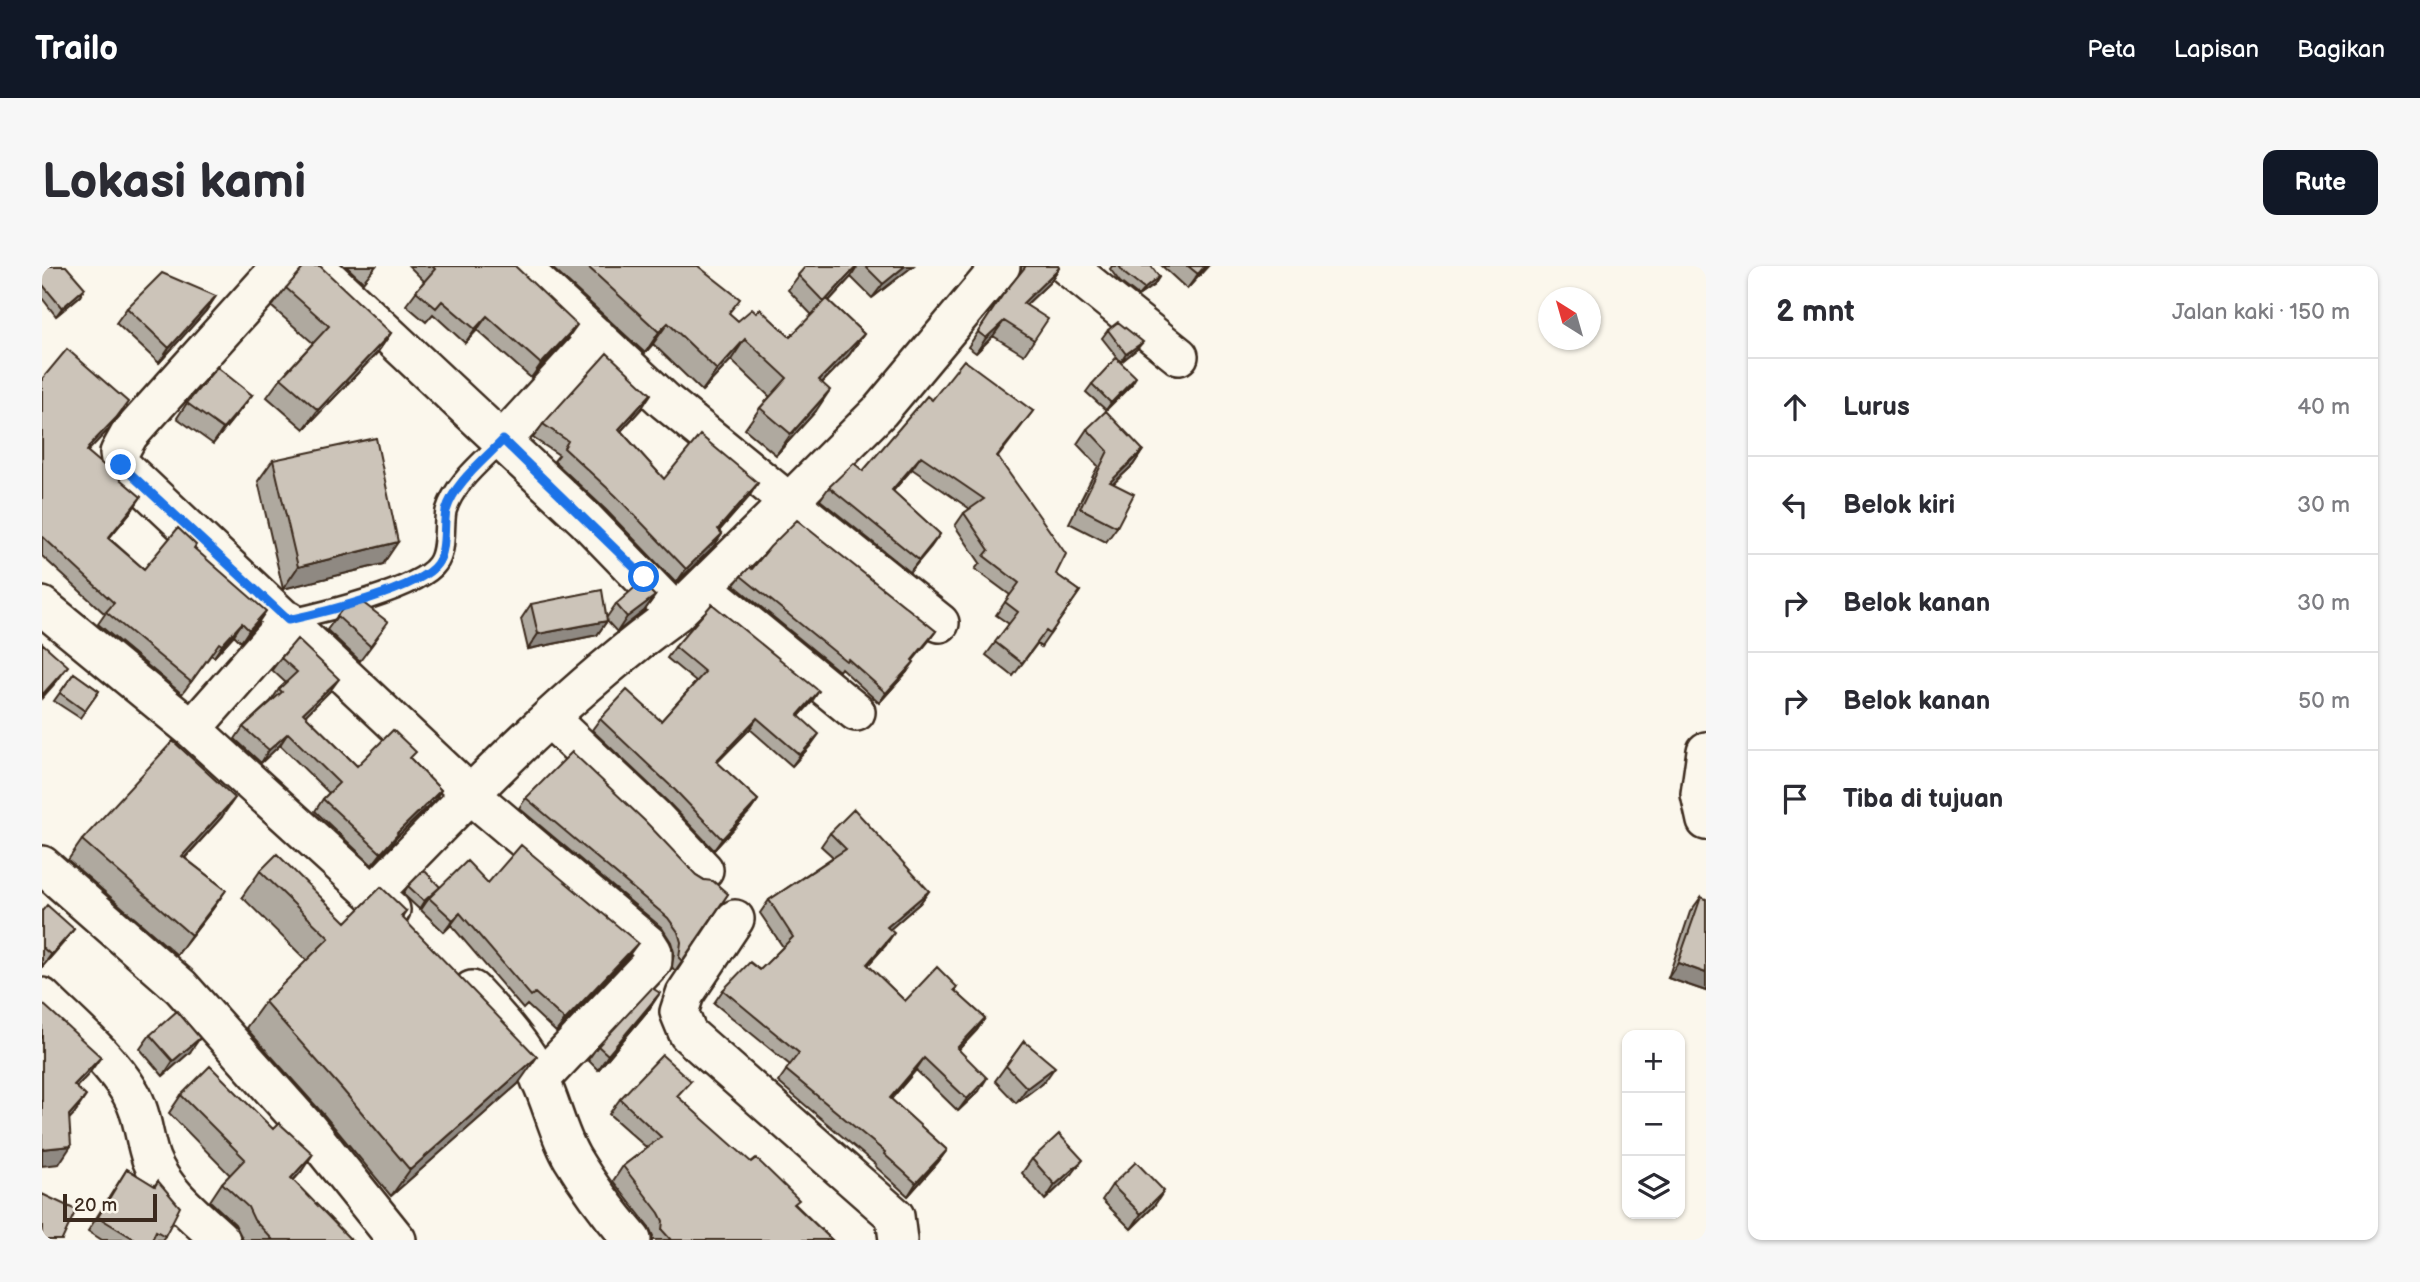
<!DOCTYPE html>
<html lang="id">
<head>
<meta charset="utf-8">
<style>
  body { margin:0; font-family:"Balsamiq Sans",sans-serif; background:#f7f7f7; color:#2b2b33 }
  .controls { position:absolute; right:21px; bottom:21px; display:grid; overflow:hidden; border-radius:14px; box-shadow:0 2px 5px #0004 }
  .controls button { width:63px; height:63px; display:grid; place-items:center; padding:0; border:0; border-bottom:2px solid #e1e1e2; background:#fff; color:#2b2b33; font:35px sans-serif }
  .compass { position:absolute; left:1496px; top:21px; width:63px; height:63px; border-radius:50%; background:#fff; box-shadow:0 2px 5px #0004; rotate:323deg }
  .scale { position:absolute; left:21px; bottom:18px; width:94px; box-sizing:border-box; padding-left:7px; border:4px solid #3b2a1e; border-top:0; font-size:19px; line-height:24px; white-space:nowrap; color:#3b2a1e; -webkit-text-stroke:5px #fbf7ec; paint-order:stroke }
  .stop { position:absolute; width:21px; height:21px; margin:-16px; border:5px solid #1a73e8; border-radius:50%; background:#fff }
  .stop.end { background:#1a73e8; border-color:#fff; box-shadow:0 2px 7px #0008 }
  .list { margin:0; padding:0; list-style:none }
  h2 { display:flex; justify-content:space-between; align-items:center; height:91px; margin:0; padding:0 28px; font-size:30px }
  h2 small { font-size:23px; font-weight:400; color:#7c7c81 }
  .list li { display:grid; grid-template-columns:46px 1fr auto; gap:21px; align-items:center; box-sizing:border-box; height:98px; padding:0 28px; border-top:2px solid #e1e1e2 }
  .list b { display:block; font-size:26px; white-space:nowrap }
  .list em { font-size:23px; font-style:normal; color:#7c7c81 }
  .icon { flex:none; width:38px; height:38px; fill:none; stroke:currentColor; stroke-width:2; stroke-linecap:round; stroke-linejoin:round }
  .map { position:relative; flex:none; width:1664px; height:974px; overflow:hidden; border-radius:14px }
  header { display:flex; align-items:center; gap:42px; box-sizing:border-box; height:98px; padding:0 35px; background:#111827; color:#fff }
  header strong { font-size:33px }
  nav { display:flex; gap:38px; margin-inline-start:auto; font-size:24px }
  .intro { display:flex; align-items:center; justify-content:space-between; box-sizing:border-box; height:168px; padding:0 42px }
  h1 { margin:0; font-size:49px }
  .button { padding:18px 32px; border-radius:14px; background:#111827; color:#fff; font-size:24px; font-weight:700 }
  main { display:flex; gap:42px; padding:0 42px }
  aside { flex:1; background:#fff; border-radius:14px; box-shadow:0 2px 5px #0004 }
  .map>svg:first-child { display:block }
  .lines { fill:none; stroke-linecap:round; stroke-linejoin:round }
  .lane-casing { stroke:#3b2a1e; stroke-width:24 }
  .street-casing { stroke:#3b2a1e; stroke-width:42 }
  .lane { stroke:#fbf7ec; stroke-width:19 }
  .street { stroke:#fbf7ec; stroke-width:37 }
  .wall { fill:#afa99f; stroke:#3b2a1e; stroke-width:2 }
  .shaded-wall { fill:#8f8982; stroke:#3b2a1e; stroke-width:2 }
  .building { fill:#ccc4b9; stroke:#3b2a1e; stroke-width:2 }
  .route { stroke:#1a73e8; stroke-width:9 }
</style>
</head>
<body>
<header>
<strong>Trailo</strong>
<nav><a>Peta</a><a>Lapisan</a><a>Bagikan</a></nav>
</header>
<div class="intro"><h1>Lokasi kami</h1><a class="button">Rute</a></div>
<main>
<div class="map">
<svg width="1664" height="974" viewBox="0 0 1664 974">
  <rect width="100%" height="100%" fill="#fbf7ec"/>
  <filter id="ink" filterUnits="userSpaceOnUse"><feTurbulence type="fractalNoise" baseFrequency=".0143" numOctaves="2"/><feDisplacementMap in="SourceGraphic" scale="14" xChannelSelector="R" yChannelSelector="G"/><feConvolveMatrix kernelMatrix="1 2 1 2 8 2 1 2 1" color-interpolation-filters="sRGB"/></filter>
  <g filter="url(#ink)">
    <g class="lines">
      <defs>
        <path id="lane" d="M 246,354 C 278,347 378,323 395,298 C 405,285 401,261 404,245 C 412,217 441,195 461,174"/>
        <path id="street" d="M 239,0 L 87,169 L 77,187 L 79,199 L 428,528 L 606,678 L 611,686 L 611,695 L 498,814
          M 273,0 L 543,253 L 634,347 C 522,428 427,529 331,628
          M 478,0 L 623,135 L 747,236 L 634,347
          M 1025,0 L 1137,90
          M 461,174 L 555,71
          M 661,321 L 814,446
          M 0,340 L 150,463 L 349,644
          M 898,357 L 747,236 L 838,145 L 959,0
          M 507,452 L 611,550 L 662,604
          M 150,463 L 246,354
          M 1664,485 L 1658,528 L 1664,555
          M 0,599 L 139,721 L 266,863 L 355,974
          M 693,653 L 643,728 L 637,746 L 646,768 L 853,950 L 856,974
          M 430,724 C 456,752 481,778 498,813 C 510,838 516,868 530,892 C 548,922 568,948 590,974
          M 0,731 C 30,761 66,790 88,826 C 101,847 101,870 109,893 C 122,926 153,950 179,974"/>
      </defs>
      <use href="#lane" class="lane-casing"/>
      <use href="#street" class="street-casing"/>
      <use href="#lane" class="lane"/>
      <use href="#street" class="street"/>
    </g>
    <path class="wall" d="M 0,0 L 38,30 L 14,50 L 0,32 Z
      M 304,0 L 334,0 L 321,16 Z
      M 367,0 L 473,0 L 525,73 L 489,112 L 435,64 L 423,77 L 391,48 L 384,56 L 364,39 L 382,15 Z
      M 508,0 L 656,0 L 688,48 L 696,55 L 748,71 L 770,49 L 746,24 L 764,0 L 871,0 L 830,32 L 809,11 L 787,35 L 822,68 L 807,89 L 780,117 L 774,145 L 734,189 L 703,163 L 718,142 L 728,131 L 689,94 L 660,125 L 611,78 L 603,87 Z
      M 979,0 L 1016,0 L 1017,2 L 1007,17 L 984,39 L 992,74 L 982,89 L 951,70 L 934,87 L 926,81 L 960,30 L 978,8 L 979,4 Z
      M 1070,0 L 1109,0 L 1117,11 L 1112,19 L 1096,30 L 1078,16 L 1068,3 Z
      M 1120,0 L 1166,0 L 1145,23 Z
      M 244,22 L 349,67 L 335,87 L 262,163 L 225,131 L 239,112 L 271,77 L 230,41 Z
      M 174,30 L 164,45 L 117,97 L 74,57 L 85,42 Z
      M 1066,64 L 1095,83 L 1079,96 L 1060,72 Z
      M 0,113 L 66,164 L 45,185 L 91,243 L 67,272 L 102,303 L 152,282 L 216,357 L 199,376 L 192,369 L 172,391 L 169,389 L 140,428 L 56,358 L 63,348 L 0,290 Z
      M 1050,118 L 1089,119 L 1064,144 L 1044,126 Z
      M 210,129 L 199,143 L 171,178 L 135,152 L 145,137 Z
      M 890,134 L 991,145 L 956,191 L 1014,308 L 1038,325 L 999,381 L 995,378 L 971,410 L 944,389 L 967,358 L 954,349 L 968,329 L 933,303 L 938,297 L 913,260 L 922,247 L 928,243 L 870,203 L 851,225 L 898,268 L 868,306 L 778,234 L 787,221 L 821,205 Z
      M 600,142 L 579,165 L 622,213 L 707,231 L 677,265 L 680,268 L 671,281 L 634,317 L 564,244 L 512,195 L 517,189 L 491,172 L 501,158 Z
      M 1045,163 L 1101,184 L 1091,199 L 1071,218 L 1075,261 L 1064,276 L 1027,257 L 1056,200 L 1035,178 Z
      M 231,194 L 341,298 L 241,323 L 216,215 Z
      M 710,303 L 894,365 L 870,395 L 865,406 L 837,437 L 799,402 L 797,405 L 692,319 L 699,310 Z
      M 613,330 L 602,345 L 575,366 L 565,355 L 555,369 L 486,383 L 479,353 L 489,338 L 565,351 L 574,338 Z
      M 302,341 L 336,371 L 318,395 L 285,364 Z
      M 633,381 L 769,437 L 757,450 L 769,479 L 750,500 L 708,463 L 675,496 L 716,534 L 708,545 L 672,584 L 626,536 L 550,464 L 558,453 L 619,455 L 654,416 L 625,392 Z
      M 239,392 L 288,425 L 263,449 L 315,500 L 369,493 L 399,524 L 391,536 L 355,571 L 348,580 L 330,599 L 273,545 L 281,533 L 287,527 L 238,479 L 219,497 L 193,473 L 201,461 L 229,435 L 237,423 L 244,417 L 230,404 Z
      M 32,407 L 57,425 L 38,452 L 12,435 Z
      M 484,532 L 654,609 L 686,628 L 633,705 L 630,701 L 632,686 L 629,676 L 620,662 L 477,542 Z
      M 179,552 L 143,592 L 184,624 L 170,644 L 135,689 L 26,594 L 40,574 Z
      M 788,567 L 887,625 L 878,637 L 848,663 L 844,679 L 826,699 L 863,735 L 915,721 L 913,725 L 943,752 L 935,764 L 917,783 L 937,825 L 916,845 L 874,804 L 849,833 L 905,884 L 896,896 L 866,930 L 833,900 L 834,899 L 736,816 L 748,799 L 672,737 L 681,724 L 718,704 L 741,681 L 718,647 L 727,634 L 791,591 L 779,580 Z
      M 218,605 L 304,656 L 364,645 L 360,651 L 476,818 L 349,930 L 282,849 L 204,762 L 223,736 L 265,695 L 200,631 Z
      M 446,617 L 587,689 L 514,766 L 485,739 L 481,743 L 409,659 L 402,666 L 379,644 L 385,635 L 377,643 L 361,628 L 366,620 L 398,621 Z
      M 1659,631 L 1664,725 L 1626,712 L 1648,646 Z
      M 0,645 L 32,663 L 21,677 L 0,701 Z
      M 608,742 L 556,804 L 546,794 L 556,780 Z
      M 108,769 L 148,786 L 121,810 L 98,783 Z
      M 982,775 L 1003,815 L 974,837 L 953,815 Z
      M 139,829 L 231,863 L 259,906 L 251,915 L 309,974 L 201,974 L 193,958 L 168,935 L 180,917 L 188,909 L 127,847 Z
      M 637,832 L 753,938 L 790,974 L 610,974 L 611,970 L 607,961 L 571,915 L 581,900 L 605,882 L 567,848 L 578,833 Z
      M 990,893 L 1030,908 L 1003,934 L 980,907 Z
      M 85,903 L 112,920 L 116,915 L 123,970 L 120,974 L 60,974 L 46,965 Z
      M 1070,919 L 1112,940 L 1089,963 L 1060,934 Z"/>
    <path class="shaded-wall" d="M 815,0 L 816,0 L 809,11 L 772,51 L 782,36 Z
      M 863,0 L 871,0 L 830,32 L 841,18 Z
      M 1163,0 L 1166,0 L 1145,23 L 1156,8 Z
      M 1017,2 L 1007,17 L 970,52 L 981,37 Z
      M 1117,11 L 1112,19 L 1096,30 L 1102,23 Z
      M 43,22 L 38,30 L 14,50 L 20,42 Z
      M 174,30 L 164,45 L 117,97 L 127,82 Z
      M 445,50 L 435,64 L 423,77 L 433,63 Z
      M 962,55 L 951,70 L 934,87 L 944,72 Z
      M 626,57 L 611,78 L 603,87 L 617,66 Z
      M 535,59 L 525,73 L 489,112 L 499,98 Z
      M 349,67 L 335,87 L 262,163 L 276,144 Z
      M 822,68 L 807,89 L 762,135 L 777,114 Z
      M 703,73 L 689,94 L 660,125 L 675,104 Z
      M 1101,76 L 1095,83 L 1079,96 L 1084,88 Z
      M 1094,111 L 1089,119 L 1064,144 L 1069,137 Z
      M 788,124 L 774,145 L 734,189 L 749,168 Z
      M 609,128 L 600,142 L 568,177 L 577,163 Z
      M 210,129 L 199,143 L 171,178 L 181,163 Z
      M 86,136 L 66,164 L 47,184 L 46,181 Z
      M 1101,184 L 1091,199 L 1057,231 L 1068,216 Z
      M 879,190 L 870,203 L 841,236 L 850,224 Z
      M 716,217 L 707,231 L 666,277 L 676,263 Z
      M 99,231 L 91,243 L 58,283 L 66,272 Z
      M 680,268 L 671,281 L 634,317 L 644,303 Z
      M 898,268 L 889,281 L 868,306 L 877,294 Z
      M 356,276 L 341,298 L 241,323 L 256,301 Z
      M 613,330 L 602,345 L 575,366 L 585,351 Z
      M 224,345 L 216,357 L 199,376 L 207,364 Z
      M 565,355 L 555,369 L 486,383 L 496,368 Z
      M 200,357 L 192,369 L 172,391 L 180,379 Z
      M 894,365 L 887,375 L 863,404 L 870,394 Z
      M 872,396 L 865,406 L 837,437 L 844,427 Z
      M 26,400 L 15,415 L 0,432 L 0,429 Z
      M 297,413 L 288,425 L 253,460 L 261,447 Z
      M 777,425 L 769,437 L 748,460 L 756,449 Z
      M 715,452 L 708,463 L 666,506 L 674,495 Z
      M 246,467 L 238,479 L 219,497 L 227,484 Z
      M 777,468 L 769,479 L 750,500 L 758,489 Z
      M 399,524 L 391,536 L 355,571 L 348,580 L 330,599 L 355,567 Z
      M 193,532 L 179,552 L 126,610 L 140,590 Z
      M 716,534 L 708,545 L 672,584 L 680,573 Z
      M 398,621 L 385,635 L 377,643 L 382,635 Z
      M 184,624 L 170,644 L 135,689 L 149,669 Z
      M 887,625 L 878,637 L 837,673 L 845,661 Z
      M 418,647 L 409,659 L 402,666 L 411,654 Z
      M 32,663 L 21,677 L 0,701 L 9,689 Z
      M 852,667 L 844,679 L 816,710 L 825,698 Z
      M 596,677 L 587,689 L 514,766 L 523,754 Z
      M 1636,697 L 1664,707 L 1664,725 L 1626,712 Z
      M 618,727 L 608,742 L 556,804 L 566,789 Z
      M 943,752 L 935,764 L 907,794 L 915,782 Z
      M 158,772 L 148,786 L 121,810 L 131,795 Z
      M 59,791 L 46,809 L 19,837 L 32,819 Z
      M 495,791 L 476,818 L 349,930 L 368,904 Z
      M 882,792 L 874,804 L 839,845 L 848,832 Z
      M 1013,801 L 1003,815 L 974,837 L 985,822 Z
      M 945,812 L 937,825 L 916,845 L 925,833 Z
      M 44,830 L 32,848 L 14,867 L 27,849 Z
      M 29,880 L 17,898 L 0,900 L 0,883 Z
      M 905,884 L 896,896 L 866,930 L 874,917 Z
      M 271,888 L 259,906 L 236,930 L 249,912 Z
      M 1041,894 L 1030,908 L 1003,934 L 1013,919 Z
      M 1122,925 L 1112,940 L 1089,963 L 1099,948 Z"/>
    <path class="building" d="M 0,0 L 24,0 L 43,22 L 20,42 L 0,18 Z
      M 263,0 L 278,0 L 349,67 L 276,144 L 239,112 L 287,60 L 244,22 Z
      M 390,0 L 473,0 L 535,59 L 499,98 L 445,50 L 433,63 L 400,35 L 394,42 L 374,25 L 393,3 Z
      M 545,0 L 656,0 L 698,33 L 687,47 L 696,55 L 710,43 L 714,47 L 718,43 L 748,71 L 785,33 L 822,68 L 777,114 L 788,124 L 749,168 L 718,142 L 745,112 L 703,73 L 675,104 L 626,57 L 617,66 Z
      M 764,0 L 815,0 L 782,36 L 756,9 Z
      M 823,0 L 863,0 L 841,18 Z
      M 984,0 L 1016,0 L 1017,2 L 981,37 L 1006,53 L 992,74 L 962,55 L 944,72 L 936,66 L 960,30 Z
      M 1077,0 L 1109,0 L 1117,11 L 1102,23 L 1083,8 Z
      M 1146,0 L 1163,0 L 1156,8 Z
      M 120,7 L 174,30 L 127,82 L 85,42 Z
      M 1076,56 L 1101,76 L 1084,88 L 1066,64 Z
      M 25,83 L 86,136 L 74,152 L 46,181 L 47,182 L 45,185 L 99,231 L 66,272 L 102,303 L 136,262 L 154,279 L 152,282 L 224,345 L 207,364 L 200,357 L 180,379 L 177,377 L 149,416 L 64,346 L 72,337 L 0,270 L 0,113 Z
      M 565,87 L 609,128 L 577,163 L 622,213 L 658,169 L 716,217 L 676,263 L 680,268 L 644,303 L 574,230 L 522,182 L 526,175 L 501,158 Z
      M 1074,92 L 1094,111 L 1069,137 L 1050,118 Z
      M 922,94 L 991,145 L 955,190 L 1024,288 L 1014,308 L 1038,325 L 1008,368 L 1004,365 L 980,397 L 953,376 L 976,346 L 963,336 L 977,317 L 942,290 L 947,284 L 922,247 L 942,233 L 879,190 L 850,224 L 898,268 L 877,294 L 787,221 L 812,197 L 821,205 L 885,130 L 890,134 Z
      M 175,101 L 210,129 L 181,163 L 145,137 Z
      M 1064,145 L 1101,184 L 1068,216 L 1092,228 L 1075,261 L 1038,242 L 1066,185 L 1045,163 Z
      M 334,172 L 356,276 L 256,301 L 231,194 Z
      M 755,254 L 894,365 L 870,394 L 872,396 L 844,427 L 806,393 L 804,395 L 699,310 L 708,301 L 710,303 L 728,281 Z
      M 599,316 L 613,330 L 585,351 L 574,338 Z
      M 560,324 L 565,355 L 496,368 L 489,338 Z
      M 320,336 L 346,356 L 328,380 L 295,350 L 302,341 Z
      M 670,338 L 777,425 L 756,449 L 777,468 L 758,489 L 715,452 L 674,495 L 716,534 L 680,573 L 634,525 L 558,453 L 585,424 L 619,455 L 663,406 L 633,381 Z
      M 255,373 L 297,413 L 261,447 L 315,500 L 351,464 L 374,486 L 368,492 L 399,524 L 355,567 L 356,568 L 339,587 L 281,533 L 297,517 L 246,467 L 227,484 L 201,461 L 240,426 L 237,423 L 255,406 L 239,392 Z
      M 0,377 L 26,400 L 0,429 Z
      M 32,407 L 57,425 L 43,445 L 18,427 Z
      M 131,475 L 193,532 L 140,590 L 184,624 L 149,669 L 40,574 Z
      M 530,486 L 603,555 L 654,609 L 662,614 L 671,615 L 686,628 L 640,695 L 637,692 L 639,676 L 636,666 L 626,652 L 484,532 Z
      M 812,543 L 887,625 L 845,661 L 852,667 L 825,698 L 863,735 L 895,701 L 915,721 L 912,724 L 943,752 L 915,782 L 945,812 L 925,833 L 882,792 L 848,832 L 905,884 L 874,917 L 842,888 L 843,886 L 744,804 L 757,787 L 681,724 L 708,696 L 718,704 L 751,671 L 727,634 L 804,583 L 788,567 Z
      M 479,579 L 596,677 L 523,754 L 493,727 L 489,730 L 418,647 L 411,654 L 387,632 L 425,595 L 446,617 Z
      M 235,588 L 304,656 L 339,621 L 364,645 L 359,650 L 495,791 L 368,904 L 300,823 L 223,736 L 287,672 L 218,605 Z
      M 382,604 L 398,621 L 382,635 L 366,620 Z
      M 1659,631 L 1664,633 L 1664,707 L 1636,697 Z
      M 5,639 L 32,663 L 9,689 L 0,681 L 0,645 Z
      M 610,722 L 618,727 L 566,789 L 556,780 Z
      M 0,737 L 59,791 L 32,819 L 44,830 L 27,849 L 29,880 L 0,883 Z
      M 135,745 L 158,772 L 131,795 L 108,769 Z
      M 982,775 L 1013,801 L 985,822 L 964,800 Z
      M 620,789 L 649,815 L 635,830 L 709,896 L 714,892 L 757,934 L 752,938 L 790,974 L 629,974 L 620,964 L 621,955 L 617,947 L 581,900 L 619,871 L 578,833 Z
      M 168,800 L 231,863 L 237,857 L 271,888 L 249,912 L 309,974 L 231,974 L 212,954 L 206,941 L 180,917 L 203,893 L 139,829 Z
      M 1017,868 L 1041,894 L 1013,919 L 990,893 Z
      M 1094,896 L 1122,925 L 1099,948 L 1070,919 Z
      M 85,903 L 113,920 L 116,915 L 138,941 L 123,970 L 114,965 L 110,974 L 94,974 L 56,951 Z
      M 0,928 L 34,944 L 20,974 L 0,974 Z"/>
  </g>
  <g class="lines" filter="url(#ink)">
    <path class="route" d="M 79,199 L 246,354 C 278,347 378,323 395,298 C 405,285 401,261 404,245 C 412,217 441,195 461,174 L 602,311"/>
  </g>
</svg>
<div class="controls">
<button>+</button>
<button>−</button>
<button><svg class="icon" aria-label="layers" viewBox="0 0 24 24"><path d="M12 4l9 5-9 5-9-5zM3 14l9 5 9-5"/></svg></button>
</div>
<svg class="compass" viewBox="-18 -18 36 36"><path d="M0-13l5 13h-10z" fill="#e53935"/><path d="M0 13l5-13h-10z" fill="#7c7c81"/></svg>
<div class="scale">20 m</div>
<div class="stop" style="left:602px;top:311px"></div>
<div class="stop end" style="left:79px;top:199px"></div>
</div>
<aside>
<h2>2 mnt<small>Jalan kaki · 150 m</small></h2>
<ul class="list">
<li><svg class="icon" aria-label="ahead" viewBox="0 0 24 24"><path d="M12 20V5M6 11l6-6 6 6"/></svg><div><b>Lurus</b></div><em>40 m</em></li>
<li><svg class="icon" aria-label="left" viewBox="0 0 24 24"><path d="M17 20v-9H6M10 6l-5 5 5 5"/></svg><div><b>Belok kiri</b></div><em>30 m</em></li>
<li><svg class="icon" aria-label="right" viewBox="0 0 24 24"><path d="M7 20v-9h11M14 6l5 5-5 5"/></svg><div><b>Belok kanan</b></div><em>30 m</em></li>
<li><svg class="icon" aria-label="right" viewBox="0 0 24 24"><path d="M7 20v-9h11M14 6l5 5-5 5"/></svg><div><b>Belok kanan</b></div><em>50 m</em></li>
<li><svg class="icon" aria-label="arrive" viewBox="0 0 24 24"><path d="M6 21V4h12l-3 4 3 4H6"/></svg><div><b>Tiba di tujuan</b></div></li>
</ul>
</aside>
</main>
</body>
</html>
